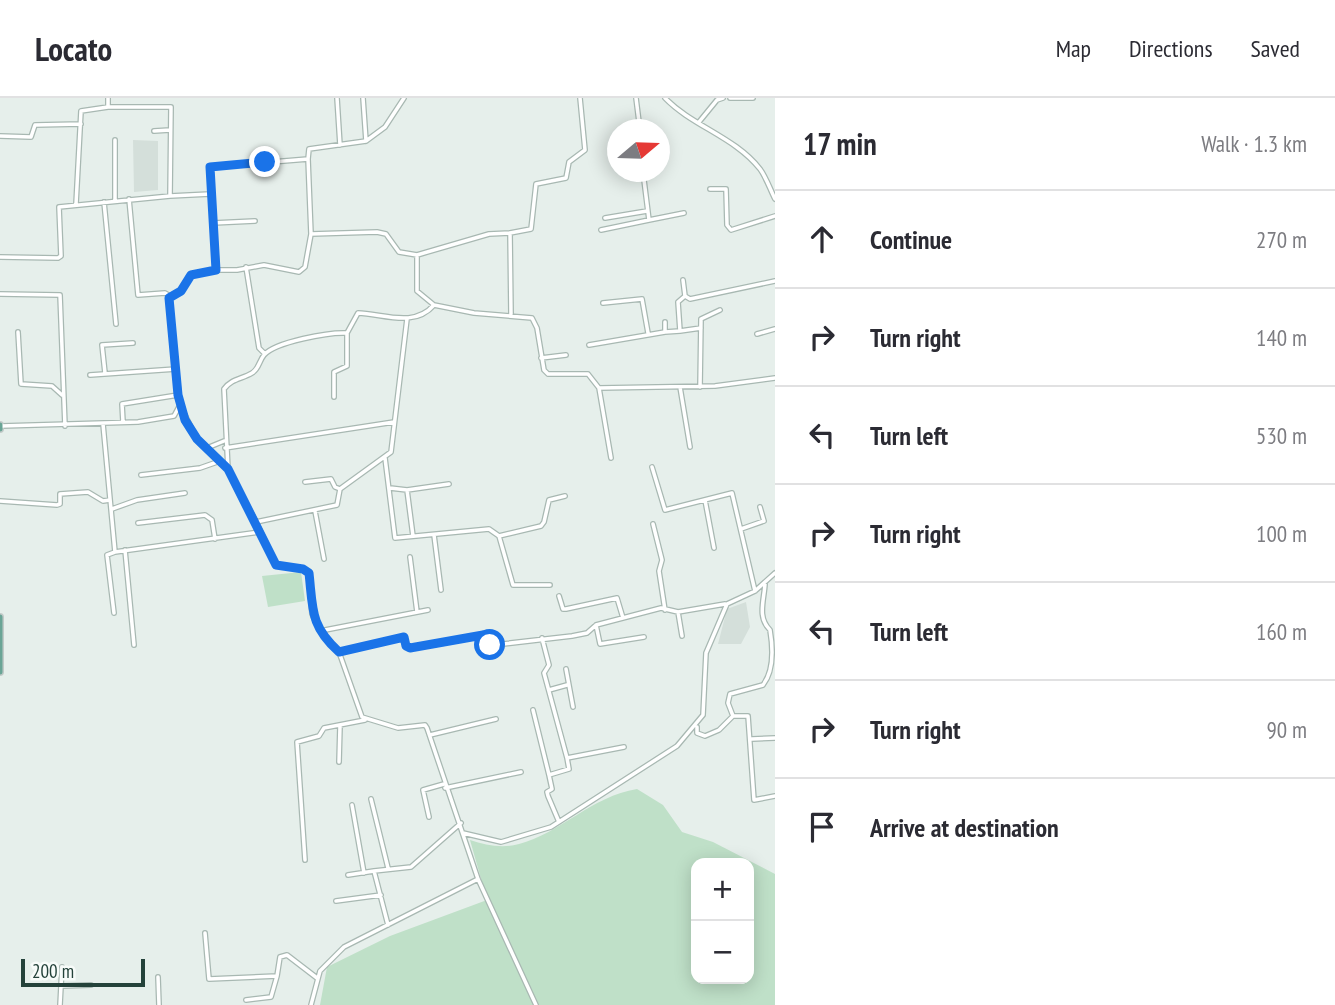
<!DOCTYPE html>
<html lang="en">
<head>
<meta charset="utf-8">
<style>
  body { margin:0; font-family:"PT Sans Narrow",sans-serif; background:#f2f2f3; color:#2b2b33 }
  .controls { position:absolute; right:21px; bottom:21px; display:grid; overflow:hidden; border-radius:14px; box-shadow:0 4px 18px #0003 }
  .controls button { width:63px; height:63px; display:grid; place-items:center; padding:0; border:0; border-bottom:2px solid #e1e1e2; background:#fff; color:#2b2b33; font:35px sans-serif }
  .compass { position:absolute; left:607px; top:21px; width:63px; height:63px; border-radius:50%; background:#fff; box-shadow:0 4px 18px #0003; rotate:71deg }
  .scale { position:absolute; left:21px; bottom:18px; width:124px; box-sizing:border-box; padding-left:7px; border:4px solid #24423a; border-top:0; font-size:19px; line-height:24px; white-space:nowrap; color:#24423a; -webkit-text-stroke:5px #f7fbf9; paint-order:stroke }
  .stop { position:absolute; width:21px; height:21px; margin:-16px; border:5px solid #1a73e8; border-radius:50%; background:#fff }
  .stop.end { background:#1a73e8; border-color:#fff; box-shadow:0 2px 7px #0008 }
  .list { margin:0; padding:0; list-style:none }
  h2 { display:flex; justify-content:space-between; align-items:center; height:91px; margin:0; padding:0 28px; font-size:30px }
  h2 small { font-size:23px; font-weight:400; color:#7c7c81 }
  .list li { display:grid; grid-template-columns:46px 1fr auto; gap:21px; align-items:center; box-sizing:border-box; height:98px; padding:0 28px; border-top:2px solid #e1e1e2 }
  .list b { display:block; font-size:26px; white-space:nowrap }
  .list em { font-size:23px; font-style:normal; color:#7c7c81 }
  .icon { flex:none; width:38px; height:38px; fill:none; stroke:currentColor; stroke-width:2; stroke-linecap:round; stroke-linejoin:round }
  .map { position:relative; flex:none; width:775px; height:907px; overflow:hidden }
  header { display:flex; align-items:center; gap:42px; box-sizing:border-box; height:98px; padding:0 35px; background:#fff; border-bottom:2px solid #e1e1e2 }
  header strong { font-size:33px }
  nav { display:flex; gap:38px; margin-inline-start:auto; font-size:24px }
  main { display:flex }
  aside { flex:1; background:#fff }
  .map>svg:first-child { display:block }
  .built { fill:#d4dfda }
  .green { fill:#bfe0c8; fill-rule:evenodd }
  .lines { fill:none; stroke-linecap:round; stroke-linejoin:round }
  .minor-casing { stroke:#a8b8b2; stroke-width:6 }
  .primary-casing { stroke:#c2cac8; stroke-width:8 }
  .minor { stroke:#fff; stroke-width:3.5 }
  .primary { stroke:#6aa596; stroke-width:5 }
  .route { stroke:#1a73e8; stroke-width:9 }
</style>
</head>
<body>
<header>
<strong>Locato</strong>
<nav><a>Map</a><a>Directions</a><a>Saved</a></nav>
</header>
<main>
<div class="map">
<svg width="775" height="907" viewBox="0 0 775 907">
  <rect width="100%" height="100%" fill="#e6efeb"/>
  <path class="built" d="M 133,42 L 158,43 L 158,92 L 134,94 Z
    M 746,504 L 750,529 L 741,546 L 718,546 L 727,511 Z"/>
  <path class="green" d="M 301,474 L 305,503 L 268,509 L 262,478 Z
    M 637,691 L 663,707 L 682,734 L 713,744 L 775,776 L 775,907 L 320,907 L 327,869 L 390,838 L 487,802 L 470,742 C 486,747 502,751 519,746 C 559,736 592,698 637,691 ZM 696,765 L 749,765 L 749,881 L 696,881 Z"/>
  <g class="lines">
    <defs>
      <path id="minor" d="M 108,0 L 108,9 L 171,9 L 170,98 L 210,96
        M 337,0 L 340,47
        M 636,0 L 640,32
        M 665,0 C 692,28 735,39 760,71 C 766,79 770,91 775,101
        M 730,0 L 753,0
        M 699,24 L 717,2 L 723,0
        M 154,33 L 170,32
        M 0,38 L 31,39 L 35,27 L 81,26
        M 366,43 L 385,29 L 404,0
        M 308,61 L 311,136 L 305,169 L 299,174 L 264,167 L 237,172 L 217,172 L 210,69 Z
        M 308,61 L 309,51 L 366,43 L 363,0
        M 643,74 L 649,122 L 684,115
        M 710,91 L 726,91 L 727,127 L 731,132 L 775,118
        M 129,101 L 138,197 L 165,195 L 170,198
        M 115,103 L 115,42
        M 104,104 L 116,226
        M 76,106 L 81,13 L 108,9
        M 605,120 L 647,113
        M 213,125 L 255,123
        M 601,132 L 649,122
        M 311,136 L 377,134 L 386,136 L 399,154 L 417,157
        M 0,159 L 58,160 L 61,158 L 59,109 L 170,98
        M 246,169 L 259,250 L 265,256
        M 683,182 L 685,198 L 678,204 L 680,233 L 701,230
        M 0,196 L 60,197 L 65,328
        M 685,198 L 690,201 L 775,183
        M 603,205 L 642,201 L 648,235
        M 434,207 L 417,193 L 417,157 L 489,136 L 510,135
        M 511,216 L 510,135 L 531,131 L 536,86 L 566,80 L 569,64 L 585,52 L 580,0
        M 407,221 L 391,354 L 340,391 L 337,407 L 256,424 L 276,467 L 303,471 L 309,475 L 312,516 L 320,533 L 339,554 L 362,619 L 398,630 L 425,627 L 427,630 L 478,781 L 536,907
        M 665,224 L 665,234 L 680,233
        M 18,234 L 21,286 L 52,288 L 62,297
        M 757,236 L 775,231
        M 589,247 L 665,234
        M 541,260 L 566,257
        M 105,275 L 102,247 L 133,245
        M 90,277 L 176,271
        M 680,289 L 690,349
        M 700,289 L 701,221 L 720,212
        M 599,290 L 611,360
        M 334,299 L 334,274 L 347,268 L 347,235
        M 180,307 L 197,341 L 228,371 L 256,424
        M 123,324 L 122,306 L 178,297
        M 103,326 L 115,454 L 259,434
        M 1,328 L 138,324 L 174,318 L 180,307 L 169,200 L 181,193 L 191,177 L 217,172
        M 207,350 L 224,343
        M 225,350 L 394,324
        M 385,360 L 395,440 L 489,431 L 499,438 L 541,428 L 544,424 L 549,402 L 565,398
        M 652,369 L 665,412 L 732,395 L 755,493
        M 228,371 L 224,291 C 231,281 242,281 252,275 C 259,271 259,263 264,257 C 275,244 329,234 347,235 L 358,215 C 384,216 414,230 434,207 L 474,215 L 532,220 L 537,230 L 544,272 L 548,276 L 588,276 L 599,290 L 715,288 L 775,280
        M 141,377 L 200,370 L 220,363
        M 305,384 L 331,381 L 335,389 L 340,391
        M 390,390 L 407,392 L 413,438
        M 407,392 L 449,386
        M 705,402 L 714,450
        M 0,403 L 57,407 L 60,406 L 60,396 L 88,394 L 103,403 L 110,402
        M 112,411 L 137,402 L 185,395
        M 315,413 L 324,461
        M 138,425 L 205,417 L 212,422 L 215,441
        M 653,426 L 662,462 L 659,473 L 665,512
        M 741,431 L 764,423 L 760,409
        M 434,437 L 441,492
        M 499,438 L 513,487 L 550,487
        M 125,452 L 134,547
        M 410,459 L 417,514
        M 559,498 L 563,511 L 566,511 L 617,500 L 623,520
        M 678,514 L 682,538
        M 114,515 L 107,457 L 115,454
        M 596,527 L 600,546 L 644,539
        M 320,533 L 428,512
        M 542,540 L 549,567 L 544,575 L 567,660
        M 339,554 L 404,539 L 406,548 L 410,550 L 480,538 L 486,538 L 494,547 L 572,538 L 587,535 L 596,527 L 661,510 L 678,514 L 725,506
        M 566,571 L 573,609
        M 549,592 L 567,587
        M 533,612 L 549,677
        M 733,618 L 728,605 L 730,596 L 763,587 C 774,573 773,550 770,532 C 757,519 764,503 765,486
        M 697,629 L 697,635 L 705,638 L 719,632 L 733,618 L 748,618 L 754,702 L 775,698
        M 430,637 L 496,621
        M 752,641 L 775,640
        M 339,664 L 340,628
        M 445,690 L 521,674
        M 371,701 L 388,770
        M 352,707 L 364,775
        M 429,719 L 423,692 L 444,686
        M 559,724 L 548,698 L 547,694 L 552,691 L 549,677 L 569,671 L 567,660 L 624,649
        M 463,735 L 501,744 L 551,729 L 677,648 L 703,617 L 706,555 L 727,506 L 755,493 L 775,475
        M 305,762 L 297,644 L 319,638 L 324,630 L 365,622
        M 374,773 L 411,769 L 461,725
        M 348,777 L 374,773 L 388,827
        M 336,803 L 381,797
        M 205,835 L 209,881 L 277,878 L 280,859 L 287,857 L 317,880
        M 158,879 L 159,907
        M 62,888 L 91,887
        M 246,902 L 271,899 L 277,878
        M 60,907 L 62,869
        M 311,907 L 320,873 L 344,849 L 478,781"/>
      <path id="primary" d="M 0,327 L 0,331
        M 0,519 L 0,574"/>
    </defs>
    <use href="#minor" class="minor-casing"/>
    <use href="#primary" class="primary-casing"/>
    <use href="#minor" class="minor"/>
    <use href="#primary" class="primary"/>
  </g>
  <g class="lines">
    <path class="route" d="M 265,64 L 210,69 L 216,172 L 191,177 L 181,193 L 169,200 L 178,297 L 185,322 L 197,341 L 228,371 L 276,467 L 303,471 L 309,475 C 313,511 310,528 339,554 L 404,539 L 406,548 L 410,550 L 483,537 L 490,547"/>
  </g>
</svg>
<div class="controls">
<button>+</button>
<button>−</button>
</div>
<svg class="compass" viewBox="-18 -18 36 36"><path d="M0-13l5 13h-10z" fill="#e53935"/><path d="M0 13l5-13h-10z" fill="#7c7c81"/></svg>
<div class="scale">200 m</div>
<div class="stop" style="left:490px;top:547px"></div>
<div class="stop end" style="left:265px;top:64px"></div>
</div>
<aside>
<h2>17 min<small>Walk · 1.3 km</small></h2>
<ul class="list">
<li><svg class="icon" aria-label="ahead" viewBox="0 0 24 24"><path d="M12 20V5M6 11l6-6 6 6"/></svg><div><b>Continue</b></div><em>270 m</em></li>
<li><svg class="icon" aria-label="right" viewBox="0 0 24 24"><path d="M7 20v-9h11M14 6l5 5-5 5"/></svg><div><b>Turn right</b></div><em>140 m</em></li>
<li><svg class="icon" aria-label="left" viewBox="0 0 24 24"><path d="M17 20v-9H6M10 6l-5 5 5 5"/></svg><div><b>Turn left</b></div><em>530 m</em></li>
<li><svg class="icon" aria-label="right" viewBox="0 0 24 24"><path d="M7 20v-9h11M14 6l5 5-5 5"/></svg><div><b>Turn right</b></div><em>100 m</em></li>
<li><svg class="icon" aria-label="left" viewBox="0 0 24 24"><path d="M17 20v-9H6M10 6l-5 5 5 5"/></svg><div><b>Turn left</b></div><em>160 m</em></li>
<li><svg class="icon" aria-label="right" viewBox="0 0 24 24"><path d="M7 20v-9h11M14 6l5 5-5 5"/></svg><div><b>Turn right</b></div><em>90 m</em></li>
<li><svg class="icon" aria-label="arrive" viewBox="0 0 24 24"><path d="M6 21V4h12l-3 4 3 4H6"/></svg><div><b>Arrive at destination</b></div></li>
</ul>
</aside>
</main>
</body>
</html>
